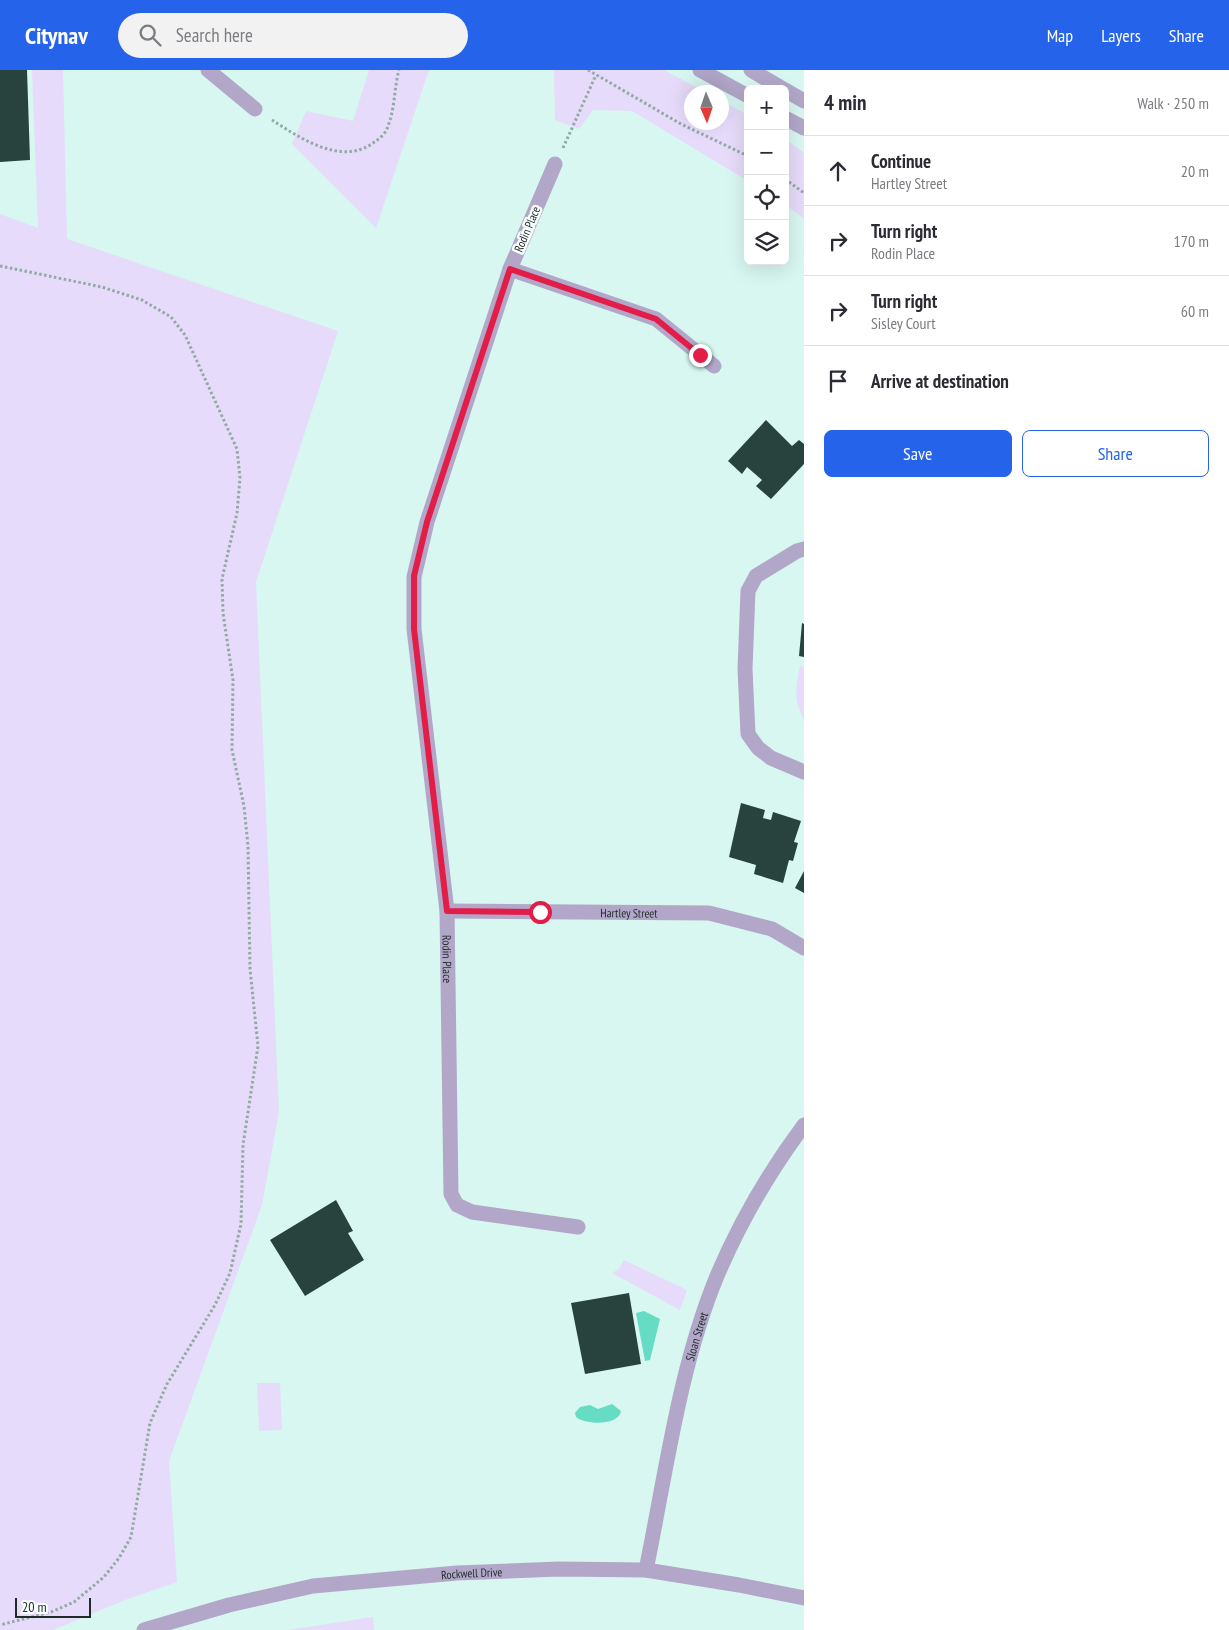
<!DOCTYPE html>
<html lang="en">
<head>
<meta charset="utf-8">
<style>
  body { margin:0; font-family:"PT Sans Narrow",sans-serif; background:#f2f2f3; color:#2b2b33 }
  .controls { position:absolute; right:15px; top:15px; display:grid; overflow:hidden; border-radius:8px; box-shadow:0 5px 20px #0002 }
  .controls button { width:45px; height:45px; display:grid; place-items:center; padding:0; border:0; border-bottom:1px solid #e1e1e2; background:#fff; color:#2b2b33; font:25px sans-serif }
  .compass { position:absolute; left:684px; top:15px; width:45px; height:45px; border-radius:50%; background:#fff; box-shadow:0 5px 20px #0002; rotate:178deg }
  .scale { position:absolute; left:15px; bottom:12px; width:76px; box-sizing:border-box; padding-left:5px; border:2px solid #1f2b28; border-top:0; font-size:14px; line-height:18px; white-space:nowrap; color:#1f2b28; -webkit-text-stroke:4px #f8fefd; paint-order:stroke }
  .stop { position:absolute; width:15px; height:15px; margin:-11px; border:4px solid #e11d48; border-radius:50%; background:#fff }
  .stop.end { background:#e11d48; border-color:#fff; box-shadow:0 1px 5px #0008 }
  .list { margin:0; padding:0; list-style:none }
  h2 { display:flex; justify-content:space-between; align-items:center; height:65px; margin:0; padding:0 20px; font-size:21px }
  h2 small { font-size:16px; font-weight:400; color:#7c7c81 }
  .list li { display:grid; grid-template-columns:32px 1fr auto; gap:15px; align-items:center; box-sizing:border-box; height:70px; padding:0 20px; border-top:1px solid #e1e1e2 }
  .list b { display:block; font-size:19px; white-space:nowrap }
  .list p { margin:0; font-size:16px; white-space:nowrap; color:#7c7c81 }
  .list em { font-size:16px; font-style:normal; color:#7c7c81 }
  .actions { display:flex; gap:10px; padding:15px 20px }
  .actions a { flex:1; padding:11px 0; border:1px solid #2563eb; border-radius:8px; text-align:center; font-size:18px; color:#2563eb }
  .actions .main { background:#2563eb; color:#fff }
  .icon { flex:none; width:28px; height:28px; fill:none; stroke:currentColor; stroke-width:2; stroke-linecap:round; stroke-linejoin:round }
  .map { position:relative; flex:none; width:804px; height:1560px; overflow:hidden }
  header { display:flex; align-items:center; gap:30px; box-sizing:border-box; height:70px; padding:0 25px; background:#2563eb; color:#fff }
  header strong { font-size:24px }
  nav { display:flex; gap:28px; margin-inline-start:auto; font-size:18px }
  .search { width:350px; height:45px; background:#f2f2f3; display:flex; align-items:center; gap:12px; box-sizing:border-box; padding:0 18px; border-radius:28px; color:#7c7c81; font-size:19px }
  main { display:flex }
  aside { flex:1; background:#fff }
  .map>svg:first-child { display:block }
  .green { fill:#e6dbfa }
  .water { fill:#67dcc5 }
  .building { fill:#28433d }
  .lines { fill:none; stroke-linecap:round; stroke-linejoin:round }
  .path { stroke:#92aaa4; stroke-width:3; stroke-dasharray:2.5 2.5; stroke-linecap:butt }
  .minor { stroke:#b2a7c9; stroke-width:15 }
  .tertiary { stroke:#b2a7c9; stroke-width:15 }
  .route { stroke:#e11d48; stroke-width:6 }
  .labels { text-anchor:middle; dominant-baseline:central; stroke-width:5; stroke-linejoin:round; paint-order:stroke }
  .street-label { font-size:12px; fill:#1f2b28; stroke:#f8fefd }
</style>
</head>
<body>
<header>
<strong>Citynav</strong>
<div class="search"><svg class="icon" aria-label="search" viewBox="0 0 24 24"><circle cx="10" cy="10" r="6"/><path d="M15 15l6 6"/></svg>Search here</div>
<nav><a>Map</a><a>Layers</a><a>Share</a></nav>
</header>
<main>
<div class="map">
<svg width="804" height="1560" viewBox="0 0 804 1560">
  <rect width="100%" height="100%" fill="#d8f7f0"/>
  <path class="green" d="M 32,0 L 63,0 L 67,169 L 338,261 L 256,512 L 279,1042 L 262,1135 L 169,1391 L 177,1512 L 125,1530 L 53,1560 L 0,1560 L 0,144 L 38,158 Z
    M 369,0 L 429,0 L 376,158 L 292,74 L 306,41 L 353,51 Z
    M 554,0 L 664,0 L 705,22 L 692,22 L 692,52 L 722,52 L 722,31 L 748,45 L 748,111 L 632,41 L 593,40 L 579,59 L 555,50 Z
    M 785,69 L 804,83 L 804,149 L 785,134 Z
    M 800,596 L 804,597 L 804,649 C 793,631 796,616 800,596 Z
    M 624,1190 L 687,1220 L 680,1240 L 612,1203 L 619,1199 Z
    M 257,1313 L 280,1313 L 282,1360 L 259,1361 Z
    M 373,1547 L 374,1560 L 288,1560 Z"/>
  <path class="water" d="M 644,1241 L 660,1249 L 650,1290 L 645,1291 L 636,1243 Z
    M 612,1334 L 621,1341 C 619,1356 585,1355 576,1347 L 575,1343 L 580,1337 L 590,1335 L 598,1339 Z"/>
  <path class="building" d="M 0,0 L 27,0 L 30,90 L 0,92 Z
    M 766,350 L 792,376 L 799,370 L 804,374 L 804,394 L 771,429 L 756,416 L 762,410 L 747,397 L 742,404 L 728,391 Z
    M 802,553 L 804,554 L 804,587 L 799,586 Z
    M 741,733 L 765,740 L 763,748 L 771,750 L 773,742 L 801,751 L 794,772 L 798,773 L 793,791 L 789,790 L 783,813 L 754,804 L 756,795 L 729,787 Z
    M 804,801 L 804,823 L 795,818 Z
    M 336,1130 L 353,1161 L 348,1163 L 364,1190 L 305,1226 L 270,1170 Z
    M 629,1223 L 641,1294 L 585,1304 L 571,1233 Z"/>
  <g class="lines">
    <path class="path" d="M 588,0 L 681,54 L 748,86
      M 272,50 C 300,68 341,96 373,73 C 379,69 386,64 388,56 C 395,39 394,18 399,0
      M 563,78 L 596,5
      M 785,109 L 804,123
      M 0,196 L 102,217 L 142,230 L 171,247 L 185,265 L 237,379 L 240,408 L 237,443 L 222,509 L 223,543 L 233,610 L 232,680 L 244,736 L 248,776 L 250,899 L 258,976 L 243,1075 L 241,1154 L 230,1203 L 215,1235 L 167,1314 L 150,1353 L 131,1467 L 119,1488 L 104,1507 L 74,1532 L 51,1542 L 0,1555"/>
    <g class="minor">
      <path d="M 208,0 L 255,39"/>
      <path id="s1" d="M 555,94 L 510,199 L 427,452 L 414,507 L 414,559 L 447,841 L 451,1124 L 457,1135 L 472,1142 L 578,1157"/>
      <path d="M 510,199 L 656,249 L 714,296"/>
      <path d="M 804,479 L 797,481 L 756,506 L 748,521 L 745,599 L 748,664 L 758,678 L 771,688 L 804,702"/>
      <path id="s2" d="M 447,841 L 709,843 L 772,859 L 804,878"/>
      <path id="s3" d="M 646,1500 C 666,1403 679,1298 717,1206 C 740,1152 769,1102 804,1055"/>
      <path id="s4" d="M 144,1560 L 229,1535 L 313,1516 L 457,1503 L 559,1499 L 646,1500 L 739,1515 L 804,1528"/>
    </g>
    <path class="tertiary" d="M 700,0 L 748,26
      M 751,0 L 783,19
      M 785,20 L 804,31
      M 785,48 L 804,58"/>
  </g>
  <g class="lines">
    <path class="route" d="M 540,842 L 447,841 L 414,559 L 414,506 L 427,452 L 510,199 L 656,249 L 700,285"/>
  </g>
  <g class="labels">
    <g class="street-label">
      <text transform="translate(527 159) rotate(-67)">Rodin Place</text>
      <text stroke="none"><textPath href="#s2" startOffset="182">Hartley Street</textPath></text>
      <text stroke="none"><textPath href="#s1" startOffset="821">Rodin Place</textPath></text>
      <text stroke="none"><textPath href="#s3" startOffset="239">Sloan Street</textPath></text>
      <text stroke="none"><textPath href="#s4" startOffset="334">Rockwell Drive</textPath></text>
    </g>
  </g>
</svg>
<div class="controls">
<button>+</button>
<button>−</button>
<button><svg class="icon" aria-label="locate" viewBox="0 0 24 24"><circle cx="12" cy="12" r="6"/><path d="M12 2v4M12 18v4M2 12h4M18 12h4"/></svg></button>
<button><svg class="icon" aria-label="layers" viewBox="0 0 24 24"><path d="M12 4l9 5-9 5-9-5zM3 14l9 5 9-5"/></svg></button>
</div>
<svg class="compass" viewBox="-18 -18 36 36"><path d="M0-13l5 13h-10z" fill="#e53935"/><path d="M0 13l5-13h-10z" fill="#7c7c81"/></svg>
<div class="scale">20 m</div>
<div class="stop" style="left:540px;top:842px"></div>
<div class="stop end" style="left:700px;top:285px"></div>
</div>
<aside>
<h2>4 min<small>Walk · 250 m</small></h2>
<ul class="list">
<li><svg class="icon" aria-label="ahead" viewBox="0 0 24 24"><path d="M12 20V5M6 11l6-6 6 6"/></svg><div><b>Continue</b><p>Hartley Street</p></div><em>20 m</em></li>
<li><svg class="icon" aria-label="right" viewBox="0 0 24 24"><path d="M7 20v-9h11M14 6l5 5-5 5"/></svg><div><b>Turn right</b><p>Rodin Place</p></div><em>170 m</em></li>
<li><svg class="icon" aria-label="right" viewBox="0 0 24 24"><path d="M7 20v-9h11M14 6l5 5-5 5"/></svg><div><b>Turn right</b><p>Sisley Court</p></div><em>60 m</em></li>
<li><svg class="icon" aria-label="arrive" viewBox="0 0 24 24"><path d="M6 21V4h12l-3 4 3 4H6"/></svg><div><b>Arrive at destination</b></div></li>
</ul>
<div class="actions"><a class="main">Save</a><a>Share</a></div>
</aside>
</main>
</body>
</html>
